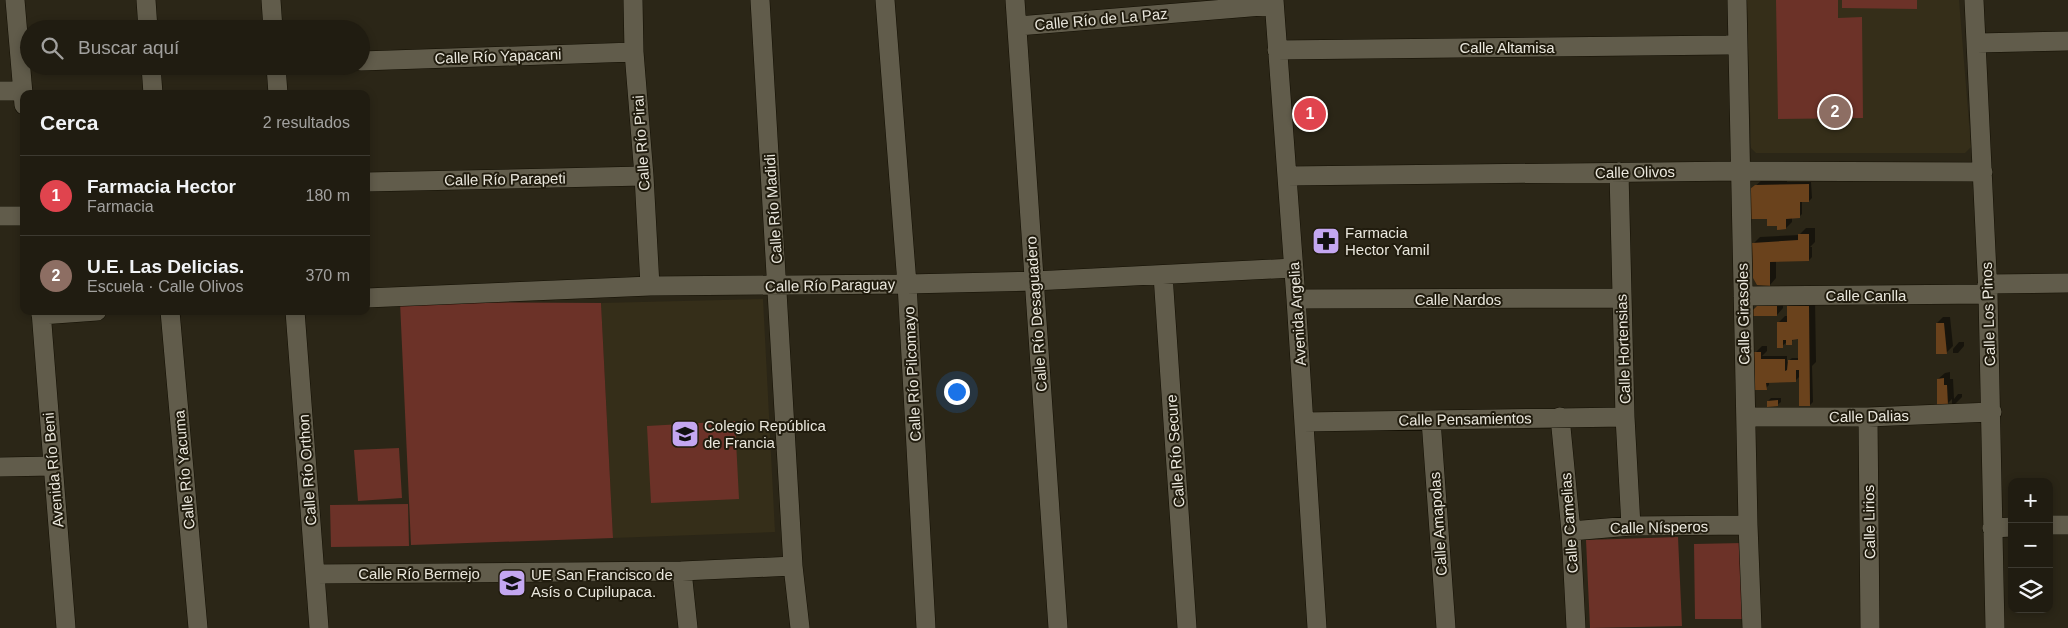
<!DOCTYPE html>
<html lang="es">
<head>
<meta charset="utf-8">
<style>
  body { margin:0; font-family:Helvetica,sans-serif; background:#28251a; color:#f1f3f6 }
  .controls { position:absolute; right:15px; bottom:15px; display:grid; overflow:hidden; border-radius:10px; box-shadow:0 2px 8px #0003 }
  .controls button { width:45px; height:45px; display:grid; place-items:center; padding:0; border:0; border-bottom:1px solid #3d3a31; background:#201c11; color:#f1f3f6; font:25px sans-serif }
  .you { position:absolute; left:956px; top:391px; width:18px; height:18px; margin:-12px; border:4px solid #fff; border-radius:50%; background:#1a73e8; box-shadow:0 0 0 8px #1a73e833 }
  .badge { display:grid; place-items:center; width:32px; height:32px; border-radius:50%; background:#bca0f2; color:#fff; font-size:16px; font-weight:700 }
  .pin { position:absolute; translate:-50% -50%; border:2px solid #fff; box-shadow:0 1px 5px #0006 }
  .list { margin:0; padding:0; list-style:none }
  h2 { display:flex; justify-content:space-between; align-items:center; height:65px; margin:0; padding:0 20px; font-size:21px }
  h2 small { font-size:16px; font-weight:400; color:#a2a19f }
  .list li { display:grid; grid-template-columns:32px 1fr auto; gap:15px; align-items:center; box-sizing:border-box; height:80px; padding:0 20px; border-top:1px solid #3d3a31 }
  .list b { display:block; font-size:19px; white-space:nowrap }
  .list p { margin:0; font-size:16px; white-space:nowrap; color:#a2a19f }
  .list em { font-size:16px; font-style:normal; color:#a2a19f }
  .icon { flex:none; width:28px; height:28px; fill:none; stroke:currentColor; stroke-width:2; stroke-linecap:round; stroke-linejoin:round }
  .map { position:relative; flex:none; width:2068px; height:628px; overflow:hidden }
  .search { position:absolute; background:#201c11; box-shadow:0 2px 8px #0003; left:20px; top:20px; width:350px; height:55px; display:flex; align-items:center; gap:12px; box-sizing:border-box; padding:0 18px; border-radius:28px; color:#a2a19f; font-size:19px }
  .panel { position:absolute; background:#201c11; box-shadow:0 2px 8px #0003; left:20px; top:90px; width:350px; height:225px; border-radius:10px }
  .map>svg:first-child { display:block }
  .built { fill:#352e19 }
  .green { fill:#6c3228 }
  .shadow { fill:#0007 }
  .building { fill:#6a421c }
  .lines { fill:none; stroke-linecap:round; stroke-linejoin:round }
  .minor-casing { stroke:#130f03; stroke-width:20 }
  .minor { stroke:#615c4b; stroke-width:19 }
  .labels { text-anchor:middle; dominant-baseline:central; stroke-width:4; stroke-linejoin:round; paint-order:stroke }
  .street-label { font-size:15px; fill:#eae7dd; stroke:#211c0e }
  .poi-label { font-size:15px; fill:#eae7dd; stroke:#211c0e; text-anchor:start }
</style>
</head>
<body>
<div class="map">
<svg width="2068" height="628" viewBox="0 0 2068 628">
  <rect width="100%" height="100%" fill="#2b2617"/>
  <path class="built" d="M 1747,0 L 1959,0 L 1971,147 L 1965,153 L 1756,153 L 1751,148 Z
    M 763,299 L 775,532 L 613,538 L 601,303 Z"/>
  <path class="green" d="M 1776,0 L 1838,0 L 1838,18 L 1862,17 L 1863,118 L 1778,119 Z
    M 1842,0 L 1917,0 L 1917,9 L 1842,8 Z
    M 400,302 L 601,303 L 613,538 L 411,545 Z
    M 735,421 L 739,499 L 651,503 L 647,426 Z
    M 399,448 L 402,498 L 358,501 L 354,450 Z
    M 408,504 L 409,546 L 331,547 L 330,505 Z
    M 1678,537 L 1682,626 L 1590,628 L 1586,540 Z
    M 1743,543 L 1744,619 L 1695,619 L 1694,544 Z"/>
  <path class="shadow" d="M 1763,179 L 1787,179 L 1787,182 L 1811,182 L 1812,198 L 1809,201 L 1802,201 L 1802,214 L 1799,217 L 1792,217 L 1792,222 L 1786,228 L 1768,218 L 1752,189 Z
    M 1806,228 L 1815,228 L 1815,242 L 1810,247 L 1812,247 L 1812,257 L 1809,260 L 1776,260 L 1776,278 L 1770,285 L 1753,244 L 1760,237 L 1799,235 Z
    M 1783,299 L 1783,308 L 1777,315 L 1755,310 L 1765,300 Z
    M 1815,299 L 1816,362 L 1812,366 L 1813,402 L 1810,405 L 1800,376 L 1795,381 L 1769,381 L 1769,385 L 1766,388 L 1755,353 L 1762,346 L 1767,346 L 1767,351 L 1762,356 L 1787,356 L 1787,362 L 1792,358 L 1800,358 L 1799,338 L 1794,338 L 1791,343 L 1787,342 L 1782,346 L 1779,322 L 1785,316 L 1788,316 L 1788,306 L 1791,303 Z
    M 1943,317 L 1950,317 L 1953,346 L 1946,353 L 1937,323 Z
    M 1959,342 L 1964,342 L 1964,346 L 1958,353 L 1953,353 L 1953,347 L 1953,349 Z
    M 1950,372 L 1950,379 L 1953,379 L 1954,399 L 1958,394 L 1962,394 L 1962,397 L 1955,404 L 1952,404 L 1952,399 L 1947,404 L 1938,379 L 1945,373 Z
    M 1771,398 L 1781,398 L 1781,402 L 1777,405 L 1768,401 Z"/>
  <path class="building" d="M 1809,184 L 1809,202 L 1800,202 L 1800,218 L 1786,219 L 1786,229 L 1777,230 L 1777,226 L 1767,226 L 1767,219 L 1751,219 L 1750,189 L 1755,185 Z
    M 1798,234 L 1809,234 L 1809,261 L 1770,262 L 1770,286 L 1757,285 L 1753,278 L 1752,243 L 1798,240 Z
    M 1757,306 L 1777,306 L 1777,316 L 1753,316 L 1753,310 Z
    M 1787,306 L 1809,306 L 1810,406 L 1799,406 L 1799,370 L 1796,370 L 1796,382 L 1766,383 L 1767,390 L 1755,390 L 1754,352 L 1761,352 L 1761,359 L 1785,359 L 1785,371 L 1787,370 L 1788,360 L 1798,360 L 1798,339 L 1792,340 L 1792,345 L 1786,345 L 1786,340 L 1783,340 L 1783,348 L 1777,348 L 1777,322 L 1787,322 Z
    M 1936,323 L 1944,323 L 1947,354 L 1936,354 Z
    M 1944,378 L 1944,385 L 1947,385 L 1948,405 L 1937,405 L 1937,379 Z
    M 1778,400 L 1778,406 L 1767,407 L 1767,401 Z"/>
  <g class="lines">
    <defs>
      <path id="minor" d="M 15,0 L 24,105
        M 146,0 L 148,29
        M 271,0 L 273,29
        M 633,0 L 634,52 L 644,176 L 650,286
        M 760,0 L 793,566 L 800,628
        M 885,0 L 907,284 L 926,628
        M 1015,0 L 1058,628
        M 1274,0 L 1296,299 L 1317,628
        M 1737,0 L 1748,525 L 1752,628
        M 1974,0 L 1988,294 L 1995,628
        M 1018,26 L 1274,5
        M 1977,43 L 2068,41
        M 1277,50 L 1727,45 L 1737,44
        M 361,61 L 634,52
        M 151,66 L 153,94
        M 276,66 L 278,94
        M 0,91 L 23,91
        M 1619,172 L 1625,417 L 1631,526
        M 1287,176 L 1740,171 L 1983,172
        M 366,182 L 644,176
        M 0,216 L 24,216
        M 1163,275 L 1187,628
        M 1987,284 L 2068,283
        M 1743,296 L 1988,294
        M 366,298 L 650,286 L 907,284 L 1034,281 L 1293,268
        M 1296,299 L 1621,298
        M 41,311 L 66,628
        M 170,311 L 198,628
        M 295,311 L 319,628
        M 41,315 L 97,311
        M 1560,417 L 1571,531 L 1576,628
        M 1746,417 L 1868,417 L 1992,412
        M 1868,417 L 1870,628
        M 1431,420 L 1446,628
        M 1304,422 L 1625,417
        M 0,467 L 53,466
        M 2049,525 L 2068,525
        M 1992,528 L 2012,527
        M 1571,531 L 1631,526 L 1748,525
        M 682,571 L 688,628
        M 315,574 L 682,571 L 793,566"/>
    </defs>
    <use href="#minor" class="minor-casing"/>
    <use href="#minor" class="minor"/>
  </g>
  <defs>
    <symbol id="pharmacy-square" viewBox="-11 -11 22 22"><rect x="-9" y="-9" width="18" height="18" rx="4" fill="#c4a7f1" stroke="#211c0e"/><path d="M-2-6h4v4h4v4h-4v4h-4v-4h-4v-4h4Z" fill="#111"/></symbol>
    <symbol id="school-square" viewBox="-11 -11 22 22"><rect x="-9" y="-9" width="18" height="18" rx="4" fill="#c4a7f1" stroke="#211c0e"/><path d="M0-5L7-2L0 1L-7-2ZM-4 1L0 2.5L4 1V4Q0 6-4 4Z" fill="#111"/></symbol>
  </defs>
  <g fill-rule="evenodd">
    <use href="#pharmacy-square" x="1310" y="225" width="32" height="32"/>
    <use href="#school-square" x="669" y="418" width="32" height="32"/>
    <use href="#school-square" x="496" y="567" width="32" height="32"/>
  </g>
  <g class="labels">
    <g class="street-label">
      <text transform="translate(1101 19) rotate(-5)">Calle Río de La Paz</text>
      <text x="1507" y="47">Calle Altamisa</text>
      <text transform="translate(498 56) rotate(-2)">Calle Río Yapacani</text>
      <text transform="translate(641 143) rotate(-94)">Calle Río Pirai</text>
      <text transform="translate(1635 172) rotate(-1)">Calle Olivos</text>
      <text transform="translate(505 179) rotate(-1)">Calle Río Parapeti</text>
      <text transform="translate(773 209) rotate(-94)">Calle Río Madidi</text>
      <text transform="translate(830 285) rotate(-1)">Calle Río Paraguay</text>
      <text x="1866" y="295">Calle Canlla</text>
      <text x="1458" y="299">Calle Nardos</text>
      <text transform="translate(1036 314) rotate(-94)">Calle Río Desaguadero</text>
      <text transform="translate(1297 314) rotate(-94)">Avenida Argelia</text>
      <text transform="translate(1743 314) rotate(-91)">Calle Girasoles</text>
      <text transform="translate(1988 314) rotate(-92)">Calle Los Pinos</text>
      <text transform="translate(1623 349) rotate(-92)">Calle Hortensias</text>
      <text transform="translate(912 374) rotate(-93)">Calle Río Pilcomayo</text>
      <text transform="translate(1869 416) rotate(-1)">Calle Dalias</text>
      <text transform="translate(1465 419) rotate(-1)">Calle Pensamientos</text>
      <text transform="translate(1175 451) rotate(-94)">Calle Río Secure</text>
      <text transform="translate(53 470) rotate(-95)">Avenida Río Beni</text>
      <text transform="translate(184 470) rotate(-95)">Calle Río Yacuma</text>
      <text transform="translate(307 470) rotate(-94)">Calle Río Orthon</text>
      <text transform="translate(1869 522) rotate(-91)">Calle Lirios</text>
      <text transform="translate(1569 523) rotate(-94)">Calle Camelias</text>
      <text transform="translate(1438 524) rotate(-94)">Calle Amapolas</text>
      <text transform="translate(1659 527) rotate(-1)">Calle Nísperos</text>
      <text x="419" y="573">Calle Río Bermejo</text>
    </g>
    <g class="poi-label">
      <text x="1345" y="232">Farmacia<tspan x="1345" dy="17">Hector Yamil</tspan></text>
      <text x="704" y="425">Colegio República<tspan x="704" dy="17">de Francia</tspan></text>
      <text x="531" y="574">UE San Francisco de<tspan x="531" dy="17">Asís o Cupilupaca.</tspan></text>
    </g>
  </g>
</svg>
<div class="controls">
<button>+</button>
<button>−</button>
<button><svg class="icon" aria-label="layers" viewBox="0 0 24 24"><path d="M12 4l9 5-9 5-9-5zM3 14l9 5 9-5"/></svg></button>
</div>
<div class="you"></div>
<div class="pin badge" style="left:1310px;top:114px;background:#e0444e">1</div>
<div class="pin badge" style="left:1835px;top:112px;background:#8d6e63">2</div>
<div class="search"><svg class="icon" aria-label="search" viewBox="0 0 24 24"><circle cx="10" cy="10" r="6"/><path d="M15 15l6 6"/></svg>Buscar aquí</div>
<section class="panel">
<h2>Cerca<small>2 resultados</small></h2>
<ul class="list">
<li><span class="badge" style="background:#e0444e">1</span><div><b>Farmacia Hector</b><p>Farmacia</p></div><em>180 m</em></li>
<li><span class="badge" style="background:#8d6e63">2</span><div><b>U.E. Las Delicias.</b><p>Escuela · Calle Olivos</p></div><em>370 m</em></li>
</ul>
</section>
</div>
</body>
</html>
